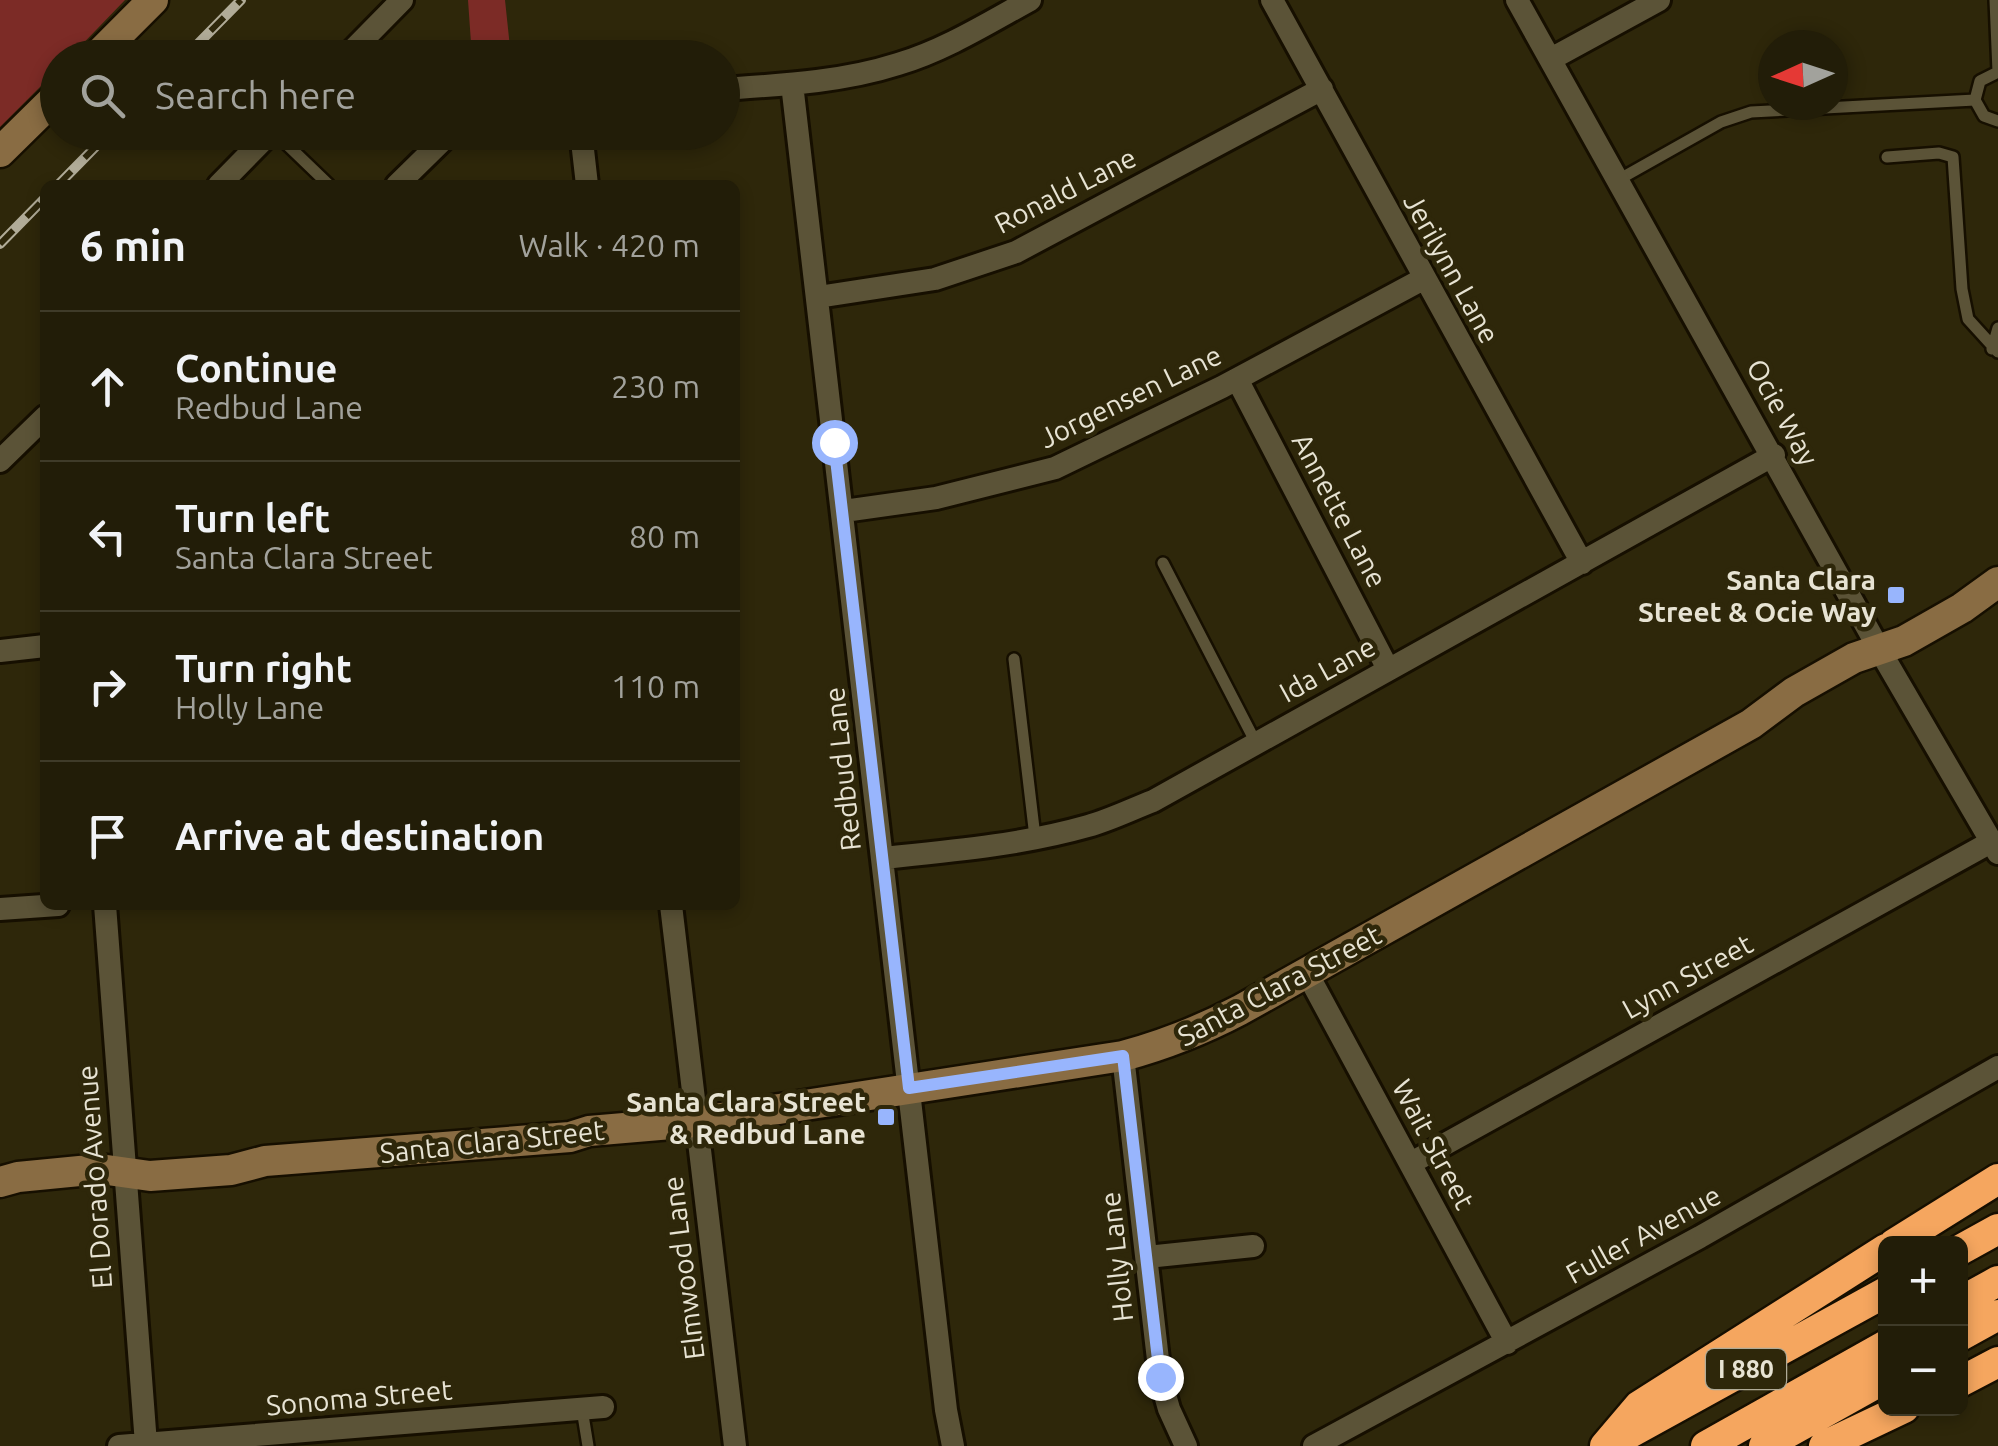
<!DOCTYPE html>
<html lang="en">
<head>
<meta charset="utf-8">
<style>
  body { margin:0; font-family:Ubuntu,sans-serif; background:#2e2a16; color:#f1f3f6 }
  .controls { position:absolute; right:30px; bottom:30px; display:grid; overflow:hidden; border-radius:15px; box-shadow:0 5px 15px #0003 }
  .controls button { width:90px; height:90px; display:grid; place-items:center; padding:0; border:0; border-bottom:2px solid #3f3b29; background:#221d08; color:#f1f3f6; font:50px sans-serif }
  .compass { position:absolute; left:1758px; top:30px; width:90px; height:90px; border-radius:50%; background:#221d08; box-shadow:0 5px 15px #0003; rotate:267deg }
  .stop { position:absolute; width:30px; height:30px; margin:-22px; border:8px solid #98b5fd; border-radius:50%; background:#fff }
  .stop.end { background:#98b5fd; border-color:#fff; box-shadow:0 2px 10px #0008 }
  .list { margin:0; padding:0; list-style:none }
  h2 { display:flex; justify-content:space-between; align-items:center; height:130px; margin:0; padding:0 40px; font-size:42px }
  h2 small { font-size:32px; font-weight:400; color:#a2a29c }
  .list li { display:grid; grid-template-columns:65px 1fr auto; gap:30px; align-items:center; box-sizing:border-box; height:150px; padding:0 40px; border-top:2px solid #3f3b29 }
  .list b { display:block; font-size:38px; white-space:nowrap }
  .list p { margin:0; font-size:32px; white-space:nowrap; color:#a2a29c }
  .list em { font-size:32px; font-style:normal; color:#a2a29c }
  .icon { flex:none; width:55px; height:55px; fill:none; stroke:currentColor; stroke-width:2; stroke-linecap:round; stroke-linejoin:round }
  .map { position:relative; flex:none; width:1998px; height:1446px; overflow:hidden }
  .search { position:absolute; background:#221d08; box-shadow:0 5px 15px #0003; left:40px; top:40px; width:700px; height:110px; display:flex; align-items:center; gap:25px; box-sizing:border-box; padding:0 35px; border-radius:55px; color:#a2a29c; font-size:38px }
  .panel { position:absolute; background:#221d08; box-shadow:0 5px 15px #0003; left:40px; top:180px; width:700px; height:730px; border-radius:15px }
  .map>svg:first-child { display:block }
  .park { fill:#7c2b26 }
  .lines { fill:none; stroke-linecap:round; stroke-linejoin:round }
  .lane-casing { stroke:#160f00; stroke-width:16 }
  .street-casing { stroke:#160f00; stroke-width:28 }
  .secondary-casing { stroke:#160f00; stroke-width:35 }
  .highway-casing { stroke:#160f00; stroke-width:35 }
  .lane { stroke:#5b5337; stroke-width:11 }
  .street { stroke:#5b5337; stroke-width:22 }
  .secondary { stroke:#896c43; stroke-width:30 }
  .highway { stroke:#f5a65f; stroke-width:30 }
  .rail-casing { stroke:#b1ac98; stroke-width:10 }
  .rail { stroke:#2e270a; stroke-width:6; stroke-dasharray:19; stroke-linecap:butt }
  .route { stroke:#98b5fd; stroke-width:12 }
  .poi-dot { fill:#98b5fd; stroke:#2e270a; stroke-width:4 }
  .labels { text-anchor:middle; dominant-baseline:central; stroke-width:9; stroke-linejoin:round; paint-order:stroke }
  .shield { fill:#2e270a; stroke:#b0ab97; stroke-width:2.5 }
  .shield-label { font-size:25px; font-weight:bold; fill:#e7e3d3 }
  .street-label { font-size:28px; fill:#e7e3d3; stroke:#2e270a }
  .poi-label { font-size:28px; font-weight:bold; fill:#e7e3d3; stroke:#2e270a; text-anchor:end }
</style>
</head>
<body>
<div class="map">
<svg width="1998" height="1446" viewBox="0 0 1998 1446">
  <rect width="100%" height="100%" fill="#2e270a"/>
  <path class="park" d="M 0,0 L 125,0 L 70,57 L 58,58 L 57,70 L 0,127 Z
    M 468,0 L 505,0 L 511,57 L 472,57 Z"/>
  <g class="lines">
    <defs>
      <path id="lane" d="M 1995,0 L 1998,72
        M 1998,72 L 1980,81 L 1975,100 L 1984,116 L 1998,121
        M 274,132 L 329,185
        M 1887,157 L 1939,153 L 1953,157 L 1962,289 L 1968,319 L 1998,352
        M 1618,180 L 1721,122 L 1751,112 L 1975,100
        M 1992,349 L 1998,328
        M 1163,563 L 1256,743
        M 1014,659 L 1035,837
        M 582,1409 L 588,1446"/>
      <path id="street" d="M 1272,0 L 1582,563
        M 1517,0 L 1879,649 L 1998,853
        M 345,58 L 402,0
        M 1551,59 L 1659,0
        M 792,84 L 946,1410 L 953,1446
        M 722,89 C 781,85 842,82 898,64 C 945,50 988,23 1030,0
        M 581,132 L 587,185
        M 219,185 L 271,132
        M 397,185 L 451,132
        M 818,297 L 935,279 L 1016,252 L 1322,89
        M 1237,379 L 1388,669
        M 0,461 L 45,417
        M 844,511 L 936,498 L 1055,468 L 1222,387 L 1423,279
        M 0,651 L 45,646
        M 883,858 C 952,851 1021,845 1088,826 C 1110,820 1132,809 1153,801 L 1774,455
        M 105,905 L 146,1444
        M 671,905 L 735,1446
        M 0,909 L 58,905
        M 1307,973 L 1507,1343
        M 1123,1056 L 1160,1377 L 1169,1409 L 1186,1446
        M 1411,1163 L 1991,842
        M 1147,1257 L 1253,1246
        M 119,1446 L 603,1407
        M 1314,1446 L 1700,1237 L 1998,1067"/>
      <path id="secondary" d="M 95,58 L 153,0
        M 0,152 L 58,95
        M 0,1182 L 18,1177 L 100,1169 L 150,1176 L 231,1170 L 265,1161 L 570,1137 L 589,1131 L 695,1122 L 1123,1056 C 1164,1045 1202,1030 1240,1010 L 1751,724 L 1794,692 L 1854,658 L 1904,641 L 1962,608 L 1998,582"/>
      <path id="highway" d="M 1894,1244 L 1998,1179
        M 1960,1250 L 1998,1229
        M 1960,1302 L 1998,1281
        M 1960,1336 L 1998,1315
        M 1960,1382 L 1998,1362
        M 1630,1433 L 1886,1292
        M 1605,1446 L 1639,1406 L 1886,1249
        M 1706,1446 L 1886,1345
        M 1764,1446 L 1886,1378
        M 1824,1446 L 1904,1408"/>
    </defs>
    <use href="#lane" class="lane-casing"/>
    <use href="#street" class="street-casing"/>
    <use href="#secondary" class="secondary-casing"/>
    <use href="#highway" class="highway-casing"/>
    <use href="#lane" class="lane"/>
    <use href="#street" class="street"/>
    <use href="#secondary" class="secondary"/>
    <use href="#highway" class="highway"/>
    <defs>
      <path id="rail" d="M 184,58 L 241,0
        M 58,185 L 110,132
        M 0,244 L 45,198"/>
    </defs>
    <use href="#rail" class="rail-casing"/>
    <use href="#rail" class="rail"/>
  </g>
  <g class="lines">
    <path class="route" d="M 834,442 L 909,1088 L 1123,1056 L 1160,1377"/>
  </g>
  <g class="poi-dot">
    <rect x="1886" y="585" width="20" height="20" rx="5"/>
    <rect x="876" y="1107" width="20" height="20" rx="5"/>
  </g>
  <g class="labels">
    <rect class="shield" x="1706" y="1349" width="80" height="40" rx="8"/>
    <g class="shield-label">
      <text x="1746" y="1369">I 880</text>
    </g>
    <g class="street-label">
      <text transform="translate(1065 190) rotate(-27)">Ronald Lane</text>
      <text transform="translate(1452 268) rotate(61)">Jerilynn Lane</text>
      <text transform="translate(1130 396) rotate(-26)">Jorgensen Lane</text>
      <text transform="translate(1783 412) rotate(61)">Ocie Way</text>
      <text transform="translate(1340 510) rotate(62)">Annette Lane</text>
      <text transform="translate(1327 669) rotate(-29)">Ida Lane</text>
      <text transform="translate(842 769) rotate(-96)">Redbud Lane</text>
      <text transform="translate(1687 976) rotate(-29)">Lynn Street</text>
      <text transform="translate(1279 985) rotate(-28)">Santa Clara Street</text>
      <text transform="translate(492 1141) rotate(-6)">Santa Clara Street</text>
      <text transform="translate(1434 1144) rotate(62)">Wait Street</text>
      <text transform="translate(94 1177) rotate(-94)">El Dorado Avenue</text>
      <text transform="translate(1643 1234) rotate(-29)">Fuller Avenue</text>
      <text transform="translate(1116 1257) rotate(-96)">Holly Lane</text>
      <text transform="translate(683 1268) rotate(-97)">Elmwood Lane</text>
      <text transform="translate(359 1397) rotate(-5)">Sonoma Street</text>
    </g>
    <g class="poi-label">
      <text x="1876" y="579">Santa Clara<tspan x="1876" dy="32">Street &amp; Ocie Way</tspan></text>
      <text x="866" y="1101">Santa Clara Street<tspan x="866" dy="32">&amp; Redbud Lane</tspan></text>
    </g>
  </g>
</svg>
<div class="controls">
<button>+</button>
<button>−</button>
</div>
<svg class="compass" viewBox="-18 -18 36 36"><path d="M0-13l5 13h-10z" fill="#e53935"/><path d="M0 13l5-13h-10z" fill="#a2a29c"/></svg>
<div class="stop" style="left:834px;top:442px"></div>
<div class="stop end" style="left:1160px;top:1377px"></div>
<div class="search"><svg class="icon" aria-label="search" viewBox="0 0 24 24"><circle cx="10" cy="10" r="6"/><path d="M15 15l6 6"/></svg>Search here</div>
<section class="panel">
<h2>6 min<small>Walk · 420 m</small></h2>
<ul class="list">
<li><svg class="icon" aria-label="ahead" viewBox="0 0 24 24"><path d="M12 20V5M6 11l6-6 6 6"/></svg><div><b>Continue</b><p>Redbud Lane</p></div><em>230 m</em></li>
<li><svg class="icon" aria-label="left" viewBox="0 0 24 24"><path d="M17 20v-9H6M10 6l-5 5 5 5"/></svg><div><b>Turn left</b><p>Santa Clara Street</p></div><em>80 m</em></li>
<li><svg class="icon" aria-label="right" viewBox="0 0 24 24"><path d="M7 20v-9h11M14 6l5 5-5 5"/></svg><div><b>Turn right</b><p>Holly Lane</p></div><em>110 m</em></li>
<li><svg class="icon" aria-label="arrive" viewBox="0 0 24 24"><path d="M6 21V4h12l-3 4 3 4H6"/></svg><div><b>Arrive at destination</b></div></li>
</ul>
</section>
</div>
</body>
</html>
